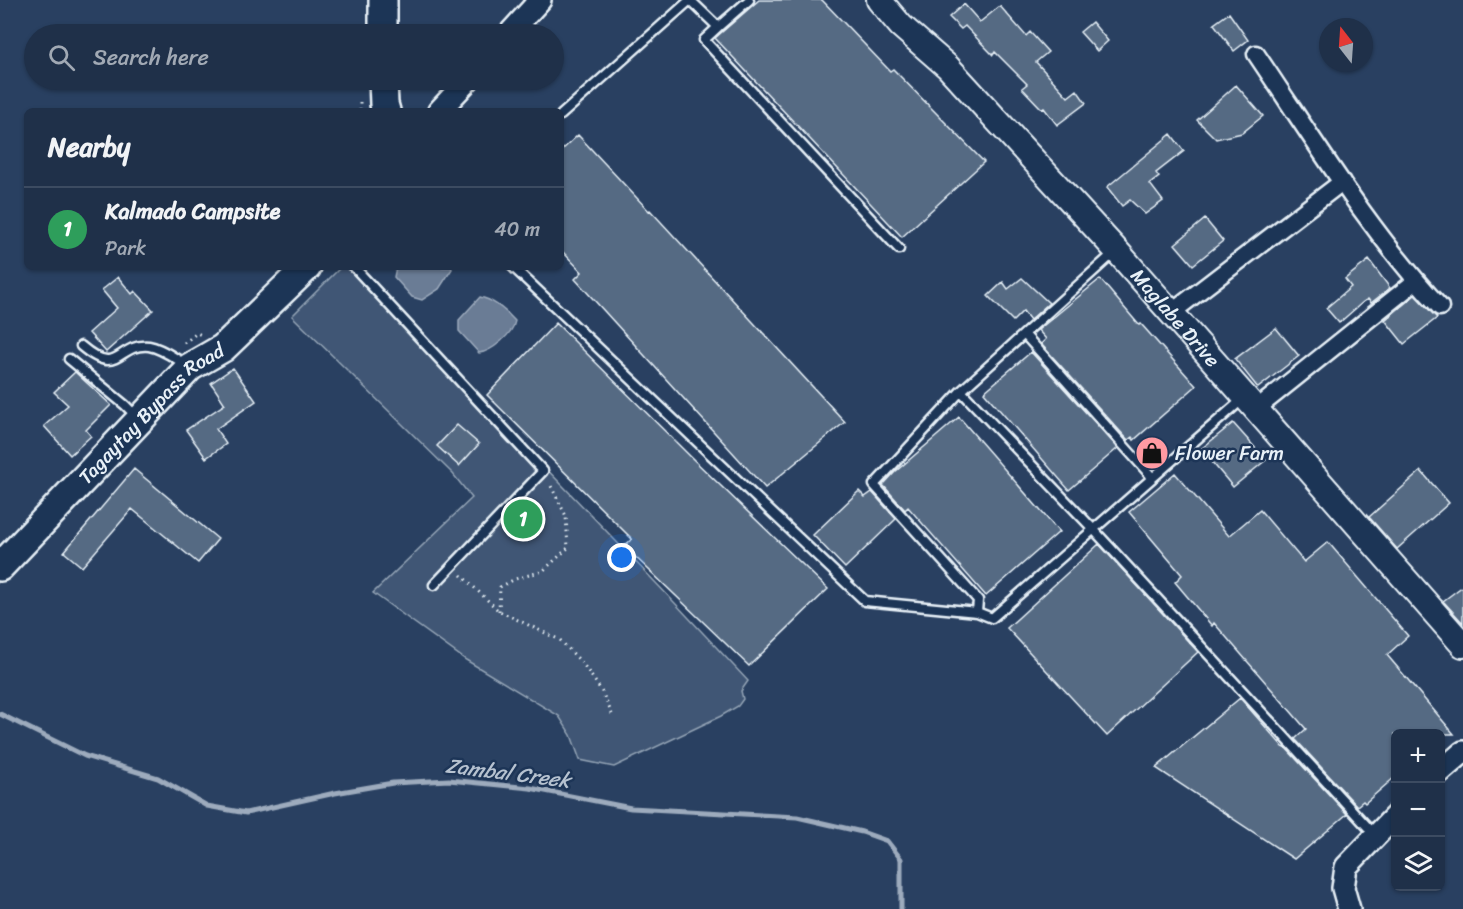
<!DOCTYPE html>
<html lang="en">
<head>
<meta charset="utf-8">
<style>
  body { margin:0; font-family:Sriracha,sans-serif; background:#273850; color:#f1f3f6 }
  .controls { position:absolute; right:18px; bottom:18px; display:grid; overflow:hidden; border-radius:9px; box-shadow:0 2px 4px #0004 }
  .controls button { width:54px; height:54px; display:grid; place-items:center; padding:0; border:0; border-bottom:2px solid #3c4b61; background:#1f3049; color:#f1f3f6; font:30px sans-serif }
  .compass { position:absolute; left:1319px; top:18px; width:54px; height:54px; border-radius:50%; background:#1f3049; box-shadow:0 2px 4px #0004; rotate:343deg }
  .you { position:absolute; left:622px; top:558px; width:21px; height:21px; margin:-15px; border:4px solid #fff; border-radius:50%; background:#1a73e8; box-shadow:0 0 0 9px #1a73e833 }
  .badge { display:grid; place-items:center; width:39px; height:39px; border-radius:50%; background:#ff9aa2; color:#fff; font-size:20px; font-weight:700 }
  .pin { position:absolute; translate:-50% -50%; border:3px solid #fff; box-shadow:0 2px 6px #0006 }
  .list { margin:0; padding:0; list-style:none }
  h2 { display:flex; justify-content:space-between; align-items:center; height:78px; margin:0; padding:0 24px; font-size:26px }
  h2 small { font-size:20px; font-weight:400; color:#a1a9b4 }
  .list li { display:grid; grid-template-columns:39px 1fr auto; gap:18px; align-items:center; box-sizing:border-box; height:84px; padding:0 24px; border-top:2px solid #3c4b61 }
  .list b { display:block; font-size:22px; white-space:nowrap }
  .list p { margin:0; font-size:20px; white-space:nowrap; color:#a1a9b4 }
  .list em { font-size:20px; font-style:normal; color:#a1a9b4 }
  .icon { flex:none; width:33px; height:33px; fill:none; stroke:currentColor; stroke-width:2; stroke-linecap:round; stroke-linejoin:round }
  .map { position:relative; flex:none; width:1463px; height:909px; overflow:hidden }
  .search { position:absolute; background:#1f3049; box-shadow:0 2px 4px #0004; left:24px; top:24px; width:540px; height:66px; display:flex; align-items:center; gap:15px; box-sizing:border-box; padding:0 21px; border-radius:33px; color:#a1a9b4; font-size:22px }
  .panel { position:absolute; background:#1f3049; box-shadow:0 2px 4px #0004; left:24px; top:108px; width:540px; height:162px; border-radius:9px }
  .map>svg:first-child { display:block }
  .green { fill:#415774; stroke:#94a4b6; stroke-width:1.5 }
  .water { fill:#6b7c95; stroke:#9dabbd; stroke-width:1.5 }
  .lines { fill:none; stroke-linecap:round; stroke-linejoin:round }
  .stream { stroke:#9dabbd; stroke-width:5 }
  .building { fill:#556a83; stroke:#e8f1f8; stroke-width:1.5 }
  .service-casing { stroke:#e8f1f8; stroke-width:13 }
  .minor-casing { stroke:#e8f1f8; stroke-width:21 }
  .tertiary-casing { stroke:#e8f1f8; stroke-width:26 }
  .secondary-casing { stroke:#e8f1f8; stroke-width:28 }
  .primary-casing { stroke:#e8f1f8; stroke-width:32 }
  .path { stroke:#e8f1f8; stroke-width:3; stroke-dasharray:1.5 4.5; stroke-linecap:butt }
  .service { stroke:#1d3557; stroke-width:8 }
  .minor { stroke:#1d3557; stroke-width:16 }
  .tertiary { stroke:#1d3557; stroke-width:21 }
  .secondary { stroke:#1d3557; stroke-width:24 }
  .primary { stroke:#1d3557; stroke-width:27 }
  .labels { text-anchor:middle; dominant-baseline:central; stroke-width:5; stroke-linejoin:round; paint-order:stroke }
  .street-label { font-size:20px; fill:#e8f1f8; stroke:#1d3557 }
  .poi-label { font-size:20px; fill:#e8f1f8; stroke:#1d3557; text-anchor:start }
  .water-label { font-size:21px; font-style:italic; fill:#b6c2d0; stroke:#1d3557 }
</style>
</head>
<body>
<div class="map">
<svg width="1463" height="909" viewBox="0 0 1463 909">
  <rect width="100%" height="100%" fill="#294061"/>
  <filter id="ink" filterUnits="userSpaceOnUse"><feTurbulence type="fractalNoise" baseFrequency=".0167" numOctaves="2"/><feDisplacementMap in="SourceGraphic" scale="12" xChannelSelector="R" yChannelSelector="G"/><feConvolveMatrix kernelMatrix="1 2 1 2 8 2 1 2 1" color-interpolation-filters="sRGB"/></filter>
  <g filter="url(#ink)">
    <path class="green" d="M 341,267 L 346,267 C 483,402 617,540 748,681 L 741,691 L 743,699 L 738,706 L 721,716 L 614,767 L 580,760 L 571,735 L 559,716 L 466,660 L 373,593 L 472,498 L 453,474 L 292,316 Z"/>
    <path class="water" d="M 396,267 L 451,267 L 452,269 L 439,289 L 422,300 L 412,297 L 394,277 Z
      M 480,297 C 494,300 506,311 515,321 C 513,334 491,352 479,353 L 459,331 L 459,320 Z"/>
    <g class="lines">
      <path class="stream" d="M 0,714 L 85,756 L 158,778 L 207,806 L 246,813 L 335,793 L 393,783 L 449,780 L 530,788 L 631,808 L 797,817 L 862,832 L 887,841 L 901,859 L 901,909"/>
    </g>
    <path class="building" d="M 759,0 L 822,0 L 890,71 L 893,69 L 984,162 L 902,237 L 715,38 Z
      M 964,4 L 980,22 L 1000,6 L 1026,36 L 1030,32 L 1048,52 L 1036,62 L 1068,97 L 1077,90 L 1086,103 L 1057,125 L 1044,108 L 1042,109 L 1022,88 L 1027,84 L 995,52 L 993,55 L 965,26 L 961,29 L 949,17 Z
      M 1229,13 L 1248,40 L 1234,51 L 1214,24 Z
      M 1092,22 L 1108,41 L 1097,51 L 1080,32 Z
      M 1236,85 L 1263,116 L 1242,133 L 1216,139 L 1197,120 Z
      M 1171,134 L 1184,151 L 1156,173 L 1159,177 L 1150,184 L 1163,201 L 1145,214 L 1130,200 L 1122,206 L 1107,187 Z
      M 578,135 L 649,211 L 650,210 L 845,422 L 765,488 L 575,279 L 582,272 L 561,250 L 561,151 Z
      M 1205,219 L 1223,241 L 1193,265 L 1175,244 Z
      M 1369,260 L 1390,288 L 1371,303 L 1368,299 L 1363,302 L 1339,323 L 1326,308 L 1351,287 L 1345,279 Z
      M 118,277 L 132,294 L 135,291 L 153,310 L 106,352 L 89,333 L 117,308 L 102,290 Z
      M 1022,278 L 1049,303 L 1030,320 L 1023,311 L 1013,321 L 988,296 L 1003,282 L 1008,289 Z
      M 1100,279 L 1139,325 L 1141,324 L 1196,386 L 1134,440 L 1132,437 L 1128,440 L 1041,344 L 1046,339 L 1038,330 Z
      M 1415,295 L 1437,318 L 1404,344 L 1385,320 Z
      M 556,323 L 695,461 L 828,589 L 749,666 L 624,546 L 632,539 L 487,395 Z
      M 1276,328 L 1299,356 L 1258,388 L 1235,359 Z
      M 1031,352 L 1118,448 L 1069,490 L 984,392 Z
      M 233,368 L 256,401 L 216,429 L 226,444 L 206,458 L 186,430 L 225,404 L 211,383 Z
      M 75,372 L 111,405 L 86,430 L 91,436 L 70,455 L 44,426 L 68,405 L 54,392 Z
      M 959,417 L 1059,532 L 986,596 L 908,507 L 905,510 L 883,485 L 895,472 Z
      M 1233,423 L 1266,460 L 1233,487 L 1201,449 Z
      M 457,425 L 479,444 L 459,466 L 437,446 Z
      M 134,469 L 218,539 L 198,563 L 132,509 L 82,567 L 64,552 Z
      M 1421,471 L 1449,503 L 1397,549 L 1369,517 Z
      M 1175,473 L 1229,536 L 1260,510 L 1304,562 L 1328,542 L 1408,636 L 1387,655 L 1454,734 L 1395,734 L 1395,777 L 1365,803 L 1363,801 L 1357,806 L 1295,739 L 1306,729 L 1214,623 L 1212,626 L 1175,582 L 1182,575 L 1129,512 Z
      M 859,491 L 865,497 L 872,492 L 896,519 L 845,568 L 813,535 Z
      M 1099,544 L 1198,652 L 1107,736 L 1007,628 Z
      M 1463,586 L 1463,623 L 1443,601 Z
      M 1240,698 L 1284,748 L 1285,747 L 1347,814 L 1294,859 L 1156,768 Z"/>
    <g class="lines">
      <defs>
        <path id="service" d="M 690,0 L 718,27 L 749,0
          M 718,27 L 704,40 L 899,249
          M 561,115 L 690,0
          M 354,267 L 543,471 L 434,585
          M 513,267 L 865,601 L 977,612 L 978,600 L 874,485 L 961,391 L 1116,251
          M 1024,334 L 1152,477
          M 81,346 C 120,379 116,343 149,346 C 162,348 176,359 187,365
          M 69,359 L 125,405 L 138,418
          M 961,391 L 1094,530 L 1375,835
          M 977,612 L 992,618 L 1244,398"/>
        <path id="minor" d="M 1256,54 C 1314,140 1369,231 1440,307
          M 1171,313 L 1342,182
          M 1255,410 L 1416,281"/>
        <path id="tertiary" d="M 509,34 L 540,0
          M 439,111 L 468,80
          M 1440,772 L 1463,752
          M 1349,909 L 1343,888 L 1346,867 L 1396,815"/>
        <g id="secondary">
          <path id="s1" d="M 879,0 L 901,26 L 948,67 L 1116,250 L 1463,645"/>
        </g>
        <g id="primary">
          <path d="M 383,0 L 383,34"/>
          <path d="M 383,80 L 384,104 L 386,111"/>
          <path id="s2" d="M 0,567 L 190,367 L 223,348 L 307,267"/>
        </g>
      </defs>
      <use href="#service" class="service-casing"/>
      <use href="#minor" class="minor-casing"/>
      <use href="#tertiary" class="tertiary-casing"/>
      <use href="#secondary" class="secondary-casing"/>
      <use href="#primary" class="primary-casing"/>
      <path class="path" d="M 360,102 L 360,111
        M 184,343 L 197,333 L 201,335
        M 461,575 L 499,611 L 560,640 L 583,664 L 601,690 L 612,714
        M 499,611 L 500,587 L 515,579 L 543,571 L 568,548 L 566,516 L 550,484"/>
      <use href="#service" class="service"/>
      <use href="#minor" class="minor"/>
      <use href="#tertiary" class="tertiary"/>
      <use href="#secondary" class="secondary"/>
      <use href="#primary" class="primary"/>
    </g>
  </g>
  <defs>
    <symbol id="shop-disc" viewBox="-11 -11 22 22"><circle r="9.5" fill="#ff9aa2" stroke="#1d3557"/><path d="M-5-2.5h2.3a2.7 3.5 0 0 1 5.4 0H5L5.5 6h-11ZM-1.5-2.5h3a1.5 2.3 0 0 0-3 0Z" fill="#111"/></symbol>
  </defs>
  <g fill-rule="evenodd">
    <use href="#shop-disc" x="1133" y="434" width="38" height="38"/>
  </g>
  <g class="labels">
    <g class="street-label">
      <text stroke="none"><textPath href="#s1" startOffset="435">Maglabe Drive</textPath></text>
      <text stroke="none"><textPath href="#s2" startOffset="216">Tagaytay Bypass Road</textPath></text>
    </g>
    <g class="poi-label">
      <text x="1175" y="453">Flower Farm</text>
    </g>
    <g class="water-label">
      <text transform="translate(508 773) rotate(7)">Zambal Creek</text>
    </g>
  </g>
</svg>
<div class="controls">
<button>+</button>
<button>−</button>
<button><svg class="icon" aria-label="layers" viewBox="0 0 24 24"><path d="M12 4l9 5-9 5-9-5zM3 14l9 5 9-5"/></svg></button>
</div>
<svg class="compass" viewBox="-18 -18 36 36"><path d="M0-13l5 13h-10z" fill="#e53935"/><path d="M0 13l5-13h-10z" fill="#a1a9b4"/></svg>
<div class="you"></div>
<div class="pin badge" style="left:523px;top:519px;background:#2e9e5b">1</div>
<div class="search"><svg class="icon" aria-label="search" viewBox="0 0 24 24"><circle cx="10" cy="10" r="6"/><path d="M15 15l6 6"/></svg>Search here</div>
<section class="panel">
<h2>Nearby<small></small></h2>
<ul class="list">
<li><span class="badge" style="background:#2e9e5b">1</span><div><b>Kalmado Campsite</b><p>Park</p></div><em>40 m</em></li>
</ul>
</section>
</div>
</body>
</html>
